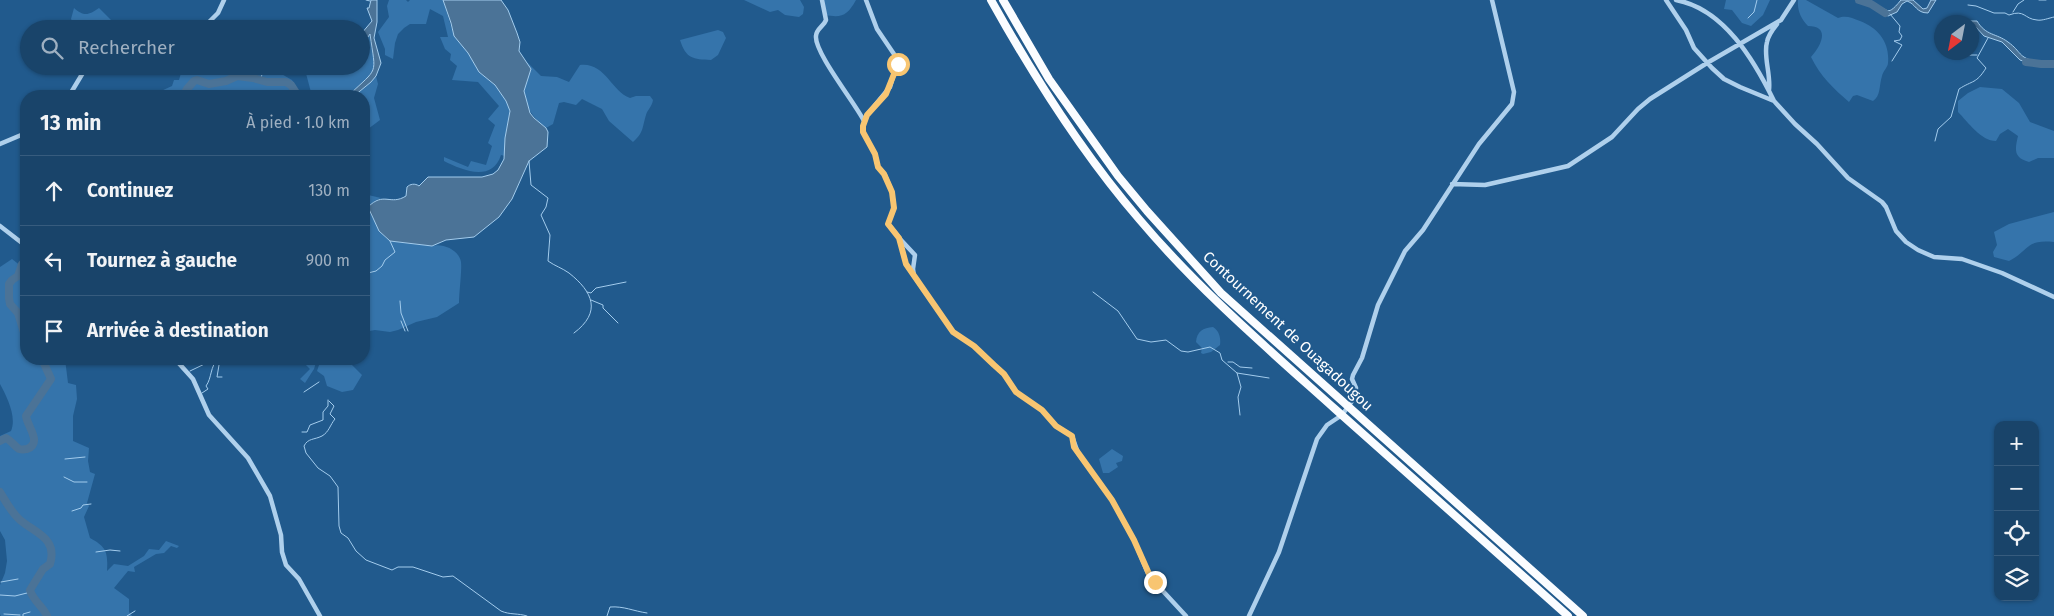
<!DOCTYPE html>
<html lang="fr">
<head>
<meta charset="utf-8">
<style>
  body { margin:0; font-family:"Fira Sans",sans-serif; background:#224b70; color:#f1f3f6 }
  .controls { position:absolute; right:15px; bottom:15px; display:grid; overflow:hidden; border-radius:10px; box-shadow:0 1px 4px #0004 }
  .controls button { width:45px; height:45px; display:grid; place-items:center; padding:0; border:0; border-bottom:1px solid #375c7e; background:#19446a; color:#f1f3f6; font:25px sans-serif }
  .compass { position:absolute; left:1934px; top:15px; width:45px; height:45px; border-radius:50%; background:#19446a; box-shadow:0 1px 4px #0004; rotate:212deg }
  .stop { position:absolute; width:15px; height:15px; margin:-11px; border:4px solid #f8c571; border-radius:50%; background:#fff }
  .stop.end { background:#f8c571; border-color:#fff; box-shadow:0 1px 5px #0008 }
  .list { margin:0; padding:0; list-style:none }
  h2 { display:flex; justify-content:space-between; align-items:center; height:65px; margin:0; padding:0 20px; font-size:21px }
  h2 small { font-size:16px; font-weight:400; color:#9fb0c1 }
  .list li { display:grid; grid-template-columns:32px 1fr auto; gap:15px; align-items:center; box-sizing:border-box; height:70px; padding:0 20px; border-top:1px solid #375c7e }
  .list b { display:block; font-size:19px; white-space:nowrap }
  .list em { font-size:16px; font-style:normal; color:#9fb0c1 }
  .icon { flex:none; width:28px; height:28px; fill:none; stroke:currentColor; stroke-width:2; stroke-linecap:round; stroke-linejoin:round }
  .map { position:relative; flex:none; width:2054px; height:616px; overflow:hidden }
  .search { position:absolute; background:#19446a; box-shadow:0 1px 4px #0004; left:20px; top:20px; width:350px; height:55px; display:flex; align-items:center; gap:12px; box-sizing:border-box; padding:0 18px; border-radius:28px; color:#9fb0c1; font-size:19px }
  .panel { position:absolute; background:#19446a; box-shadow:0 1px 4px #0004; left:20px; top:90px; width:350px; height:275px; border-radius:20px }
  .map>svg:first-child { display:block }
  .green { fill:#3574ab }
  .water { fill:#4b7397; stroke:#a3cced }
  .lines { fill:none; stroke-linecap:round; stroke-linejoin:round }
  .stream { stroke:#a3cced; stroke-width:1 }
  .river { stroke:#4b7397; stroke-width:8 }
  .minor { stroke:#afd0ec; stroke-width:4.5 }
  .trunk { stroke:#fafcff; stroke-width:8 }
  .route { stroke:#f8c571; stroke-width:6 }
  .labels { text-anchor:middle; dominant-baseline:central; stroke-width:4; stroke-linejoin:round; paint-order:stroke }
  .street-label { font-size:15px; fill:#fff; stroke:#215a8d }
</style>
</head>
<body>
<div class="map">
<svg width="2054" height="616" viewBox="0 0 2054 616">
  <rect width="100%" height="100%" fill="#215a8d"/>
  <path class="green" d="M 389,0 L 406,0 L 408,2 L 410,0 L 443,0 L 454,36 L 468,53 L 479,72 L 495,85 L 506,101 L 510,111 L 505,138 L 505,156 L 501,155 C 492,183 462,170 444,161 L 444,157 L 468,167 L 471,161 L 486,165 L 492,146 L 488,143 L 495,125 L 488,119 L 499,106 L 478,82 L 452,80 L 457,66 L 450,60 L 451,54 L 445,49 L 440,37 L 448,37 L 443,16 L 430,9 L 426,24 L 410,24 L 404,28 L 398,34 L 395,43 L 393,59 L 385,55 L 385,49 L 378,32 L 389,17 L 387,6 Z
    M 744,0 L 800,0 L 804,7 L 803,14 L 799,17 L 785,15 L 778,10 L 770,12 Z
    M 822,0 L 856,0 C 847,16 842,18 825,15 Z
    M 1726,0 L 1770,0 L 1763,15 L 1751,26 L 1742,23 L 1732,10 L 1724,9 Z
    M 1798,0 L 1806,0 L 1838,18 C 1846,15 1852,18 1860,21 C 1878,28 1890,42 1888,63 C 1888,67 1883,71 1882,76 C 1879,85 1881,96 1873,101 L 1857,95 L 1853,96 L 1849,102 C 1834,89 1820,76 1811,57 C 1821,46 1831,26 1808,26 C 1801,19 1797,10 1798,0 Z
    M 74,8 C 84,17 89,15 99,8 L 120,29 L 77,29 L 71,19 Z
    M 718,30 L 723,32 L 726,38 L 718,55 L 711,60 C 693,59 686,59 680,40 Z
    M 368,34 L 370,34 C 376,77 379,66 348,96 L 312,96 L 304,66 L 361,66 L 361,47 L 366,41 Z
    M 527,62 L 541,76 L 557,77 L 569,82 L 580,65 C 605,62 611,91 630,98 L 636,96 L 650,96 L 653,100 C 652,107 647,110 646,115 C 642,128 644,132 633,142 L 609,121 L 602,109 L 582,99 L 576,105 L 564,102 L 559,103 L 553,124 L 546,128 C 534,119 525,107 524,92 C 523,84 529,75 531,69 Z
    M 217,66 L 261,66 L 259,73 L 266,72 L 271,68 L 292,80 L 301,96 L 161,96 L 161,91 L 172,86 L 174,80 L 179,80 L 181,73 C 194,76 205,69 217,66 Z
    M 376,76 L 378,84 L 374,98 L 380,120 L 364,132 L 364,96 L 354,96 Z
    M 1980,87 L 2002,89 L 2019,103 L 2030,122 L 2054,131 L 2054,158 L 2038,158 L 2029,162 C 2013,158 2015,149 2018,136 L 2008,129 L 2000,134 L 1996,141 C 1981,141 1968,122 1958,112 L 1958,101 L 1968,93 Z
    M 364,194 L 381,198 L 374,201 L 379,231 L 386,238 L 390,241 L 432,246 C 443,243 459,250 461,262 C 462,271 459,292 459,303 L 437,317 L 416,322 L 398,330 L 390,332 L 375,330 L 364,332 Z
    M 2054,212 L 2054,242 C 2026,239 2030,250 2009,261 L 1994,257 L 1993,252 L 1997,245 L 1994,232 L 2009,224 Z
    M 12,259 L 26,270 L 26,359 L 65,359 L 68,383 L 76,385 L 77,399 L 73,416 L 73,441 L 89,448 L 88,461 L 90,472 L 95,474 L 87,503 L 89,506 L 84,517 L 90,538 C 107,547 108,553 107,571 L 114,564 L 128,566 L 144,556 L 149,549 L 159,550 L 166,541 L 179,546 L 177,548 L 171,546 L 164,553 L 156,554 L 134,567 L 135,572 L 128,571 L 114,588 L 129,599 L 129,612 L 132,616 L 1,616 L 0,614 L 0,585 L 5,573 L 7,561 L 5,540 L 0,531 L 0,436 L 11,431 C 17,417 7,397 0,384 L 0,267 Z
    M 1213,327 C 1219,331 1221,337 1220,345 L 1211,352 L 1203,354 L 1201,353 L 1202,348 L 1196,342 C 1197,331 1203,328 1213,327 Z
    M 300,359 L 317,359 L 314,369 L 305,383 L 300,379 L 310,369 Z
    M 321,359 L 348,359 L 350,363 L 362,375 L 353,390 L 342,392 L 327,386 L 324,376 L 317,371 Z
    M 1112,449 L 1123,456 L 1122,461 L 1116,463 L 1118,467 L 1109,473 L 1103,473 L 1099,459 Z"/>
  <path class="water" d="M 371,0 L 377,0 L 377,22 L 374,38 L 381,63 L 376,76 L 371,82 L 354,96 L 348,96 C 379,66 376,77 370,34 L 361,47 L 361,34 L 372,21 L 367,8 L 369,8 Z
    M 443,0 L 501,0 L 508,10 L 517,33 L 520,42 L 519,51 L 531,69 L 524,91 L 530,113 L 534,118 L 546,128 L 548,132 L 547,147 L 529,161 L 512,199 L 499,217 L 474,237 L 446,240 L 432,246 L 390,241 L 379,231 L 368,207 C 384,191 390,206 406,196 L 407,187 C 410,184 415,183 419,186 L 428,177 L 482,177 L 493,174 L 498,170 L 504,159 L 505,138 L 510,111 L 506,101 L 495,85 L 479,72 L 468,53 L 454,36 L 451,23 Z
    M 1901,0 L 1913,0 L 1923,9 L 1927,8 L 1931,0 L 1936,0 L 1928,13 C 1916,13 1916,4 1907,1 L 1902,4 L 1897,12 L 1888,16 L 1874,8 C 1889,4 1884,21 1901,0 Z
    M 1969,21 L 1977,21 C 1986,36 1996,33 2008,42 C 2022,52 2017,57 2037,62 L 2036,66 L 2020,60 L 2002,42 L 1984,36 L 1975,26 L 1972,25 L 1972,22 L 1968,22 Z"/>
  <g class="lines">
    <path class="stream" d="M 366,0 L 370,1
      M 2039,0 L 2046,0
      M 1968,5 L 1976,6 L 1994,13 L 2005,13 L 2009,15 C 2025,9 2024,19 2037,20 C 2042,21 2049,18 2054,17
      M 2013,12 L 2018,4 L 2024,0
      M 1890,14 L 1900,26 L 1899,32 L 1902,36 L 1900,40 L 1894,41 L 1902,45 L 1892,61
      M 1748,18 L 1754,12 L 1757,0
      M 1952,57 L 1956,58 L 1963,55 L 1977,55
      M 265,81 L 261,77 L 266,66
      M 1935,141 L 1938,129 L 1951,117 L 1959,89 C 1973,80 1976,84 1986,68 L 1977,58 L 1988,38
      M 529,161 L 531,185 L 548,198 L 546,207 L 541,215 L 550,235 L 548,261 C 555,266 562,268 569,273 C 593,292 602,312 574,333
      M 364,274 L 376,271 L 382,266 L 385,260 L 395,252 L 390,241
      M 587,292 L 591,293 L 596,288 L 626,282
      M 1093,292 L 1118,311 L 1137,339 L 1151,342 L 1166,340 L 1181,351 L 1188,352 L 1210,347 L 1220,353 L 1222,360 L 1237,373 L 1269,378
      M 591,300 L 603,305 L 603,308 L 618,323
      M 400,301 L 401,313 L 408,331
      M 401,321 L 405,331
      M 220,359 L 217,377 L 222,377
      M 1228,362 L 1233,362 L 1240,367 L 1252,368
      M 190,371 L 215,359
      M 1237,373 L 1241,387 L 1238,397 L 1240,415
      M 304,392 L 319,382
      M 202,393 L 208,389 L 206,386 C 212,378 210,366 218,359
      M 329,401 L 334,406 L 330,414 L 335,419 C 330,425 329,432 322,436 C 314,440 308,438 304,446 L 306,453 L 318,468 L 330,476 L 338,487 L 339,526 L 341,533 L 348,538 L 356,551 L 366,560 L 392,570 L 398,567 L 413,567 L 443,577 L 453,576 L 501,611 C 510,615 518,613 527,616
      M 302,432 L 307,432 L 310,425 L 323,420 L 323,412 L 328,406 L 328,400
      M 65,459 L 85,457
      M 64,477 L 74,482 L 87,482
      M 72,511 L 81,508 L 83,505 L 91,504
      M 96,552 L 110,550 L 120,551
      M 1,582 L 18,579
      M 0,595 L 15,596 L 31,592
      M 4,614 L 20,615
      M 23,616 L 23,614 L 30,612
      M 127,616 L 135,611
      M 607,616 L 610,607 C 624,606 633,611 647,613"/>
    <path class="river" d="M 1859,0 L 1871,4 L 1885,13
      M 2026,62 L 2041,64 L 2054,64
      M 183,96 L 187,89 L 194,81 L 197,80 L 209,84 L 226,81 L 237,76 L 253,78 L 267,82 L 286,82 L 291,85 L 298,96
      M 26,262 L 22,264 L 18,276 L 12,280 L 9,284 L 9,298 L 10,304 L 18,313 L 26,339
      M 0,441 L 6,438 C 12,441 14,446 19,449 C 21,450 25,449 27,449 C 43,443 27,426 26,416 L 51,379 L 42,359
      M 0,492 C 6,502 11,512 20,520 C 35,533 58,538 50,564 L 43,569 L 30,590 C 33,601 43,606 47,616"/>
    <path class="minor" d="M 822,0 L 826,20 C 824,26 816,29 816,36 C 814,52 855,103 864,121
      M 866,0 L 877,29 L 898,60 L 890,87 L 867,115 L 863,126 L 863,132 L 875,154 L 878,167 L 885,175 L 892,192 L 894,208 L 888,224 L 901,240 L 915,255 L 913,269 L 914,276 L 953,332 L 974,346 L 994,365 L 1004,374 L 1016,392 L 1042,410 L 1056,426 L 1072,436 L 1078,453 L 1112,500 L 1134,540 L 1149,576 L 1186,616
      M 1666,0 L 1686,30 L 1694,48 L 1712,68 L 1724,79 L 1740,87 L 1774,101 L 1795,124 L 1817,144 L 1848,178 L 1882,202 L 1886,207 L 1896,231 L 1906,242 L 1918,250 L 1934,257 L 1962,259 L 2002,273 L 2054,297
      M 1676,0 C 1724,9 1754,60 1774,101
      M 202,29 L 218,13 L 224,0
      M 1769,90 C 1771,74 1763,56 1767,42 C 1768,36 1773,29 1777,24
      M 69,96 L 87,66
      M 0,144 L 26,133
      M 1452,184 L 1485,185 L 1568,166 L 1612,137 L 1638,109 L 1650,99 L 1707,63 L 1781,20 L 1794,0
      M 0,226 L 22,243 L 26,248
      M 900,241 L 906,264 L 912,273
      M 175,359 L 193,379 L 209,415 L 248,458 L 270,496 L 281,535 L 282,552 L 286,565 L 299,579 L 320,616
      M 1249,616 L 1279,552 L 1317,439 L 1327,425 L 1342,415 L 1355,397 L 1356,388 L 1352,379 L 1353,375 L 1362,358 L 1378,305 L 1405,251 L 1423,230 L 1479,144 L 1512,104 L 1514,92 L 1492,0"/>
    <path class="trunk" d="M 991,0 C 1034,77 1081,152 1139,219 C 1198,289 1267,348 1335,409 C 1412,478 1490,547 1568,616
      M 1003,0 L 1049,79 L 1118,176 L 1147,211 L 1221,293 L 1583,616"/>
  </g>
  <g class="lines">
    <path class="route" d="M 898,64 L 886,94 L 867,115 L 863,126 L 863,132 L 875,154 L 878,167 L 884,174 L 892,192 L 894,208 L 888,224 L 899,238 L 906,264 L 953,332 L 974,346 L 994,365 L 1004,374 L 1016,392 L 1042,410 L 1056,426 L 1072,436 L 1074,447 L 1112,500 L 1134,540 L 1150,576 L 1155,582"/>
  </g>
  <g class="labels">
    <g class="street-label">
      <text transform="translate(1288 331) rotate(43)">Contournement de Ouagadougou</text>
    </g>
  </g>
</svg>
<div class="controls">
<button>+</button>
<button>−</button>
<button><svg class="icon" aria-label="locate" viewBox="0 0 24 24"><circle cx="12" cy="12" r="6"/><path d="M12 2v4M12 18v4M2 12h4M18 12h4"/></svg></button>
<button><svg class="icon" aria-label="layers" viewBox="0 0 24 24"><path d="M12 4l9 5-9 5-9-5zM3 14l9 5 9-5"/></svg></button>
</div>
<svg class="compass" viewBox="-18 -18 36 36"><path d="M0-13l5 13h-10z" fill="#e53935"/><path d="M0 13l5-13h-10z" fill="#9fb0c1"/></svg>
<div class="stop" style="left:898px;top:64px"></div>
<div class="stop end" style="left:1155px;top:582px"></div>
<div class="search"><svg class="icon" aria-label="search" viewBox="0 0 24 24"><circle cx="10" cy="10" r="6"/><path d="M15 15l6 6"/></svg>Rechercher</div>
<section class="panel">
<h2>13 min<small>À pied · 1.0 km</small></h2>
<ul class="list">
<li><svg class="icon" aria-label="ahead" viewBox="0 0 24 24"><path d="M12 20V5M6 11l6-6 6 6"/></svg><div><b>Continuez</b></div><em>130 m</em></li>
<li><svg class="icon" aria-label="left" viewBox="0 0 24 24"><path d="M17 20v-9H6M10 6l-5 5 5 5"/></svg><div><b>Tournez à gauche</b></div><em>900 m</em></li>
<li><svg class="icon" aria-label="arrive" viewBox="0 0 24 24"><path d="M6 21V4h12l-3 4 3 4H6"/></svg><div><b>Arrivée à destination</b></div></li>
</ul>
</section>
</div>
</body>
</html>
